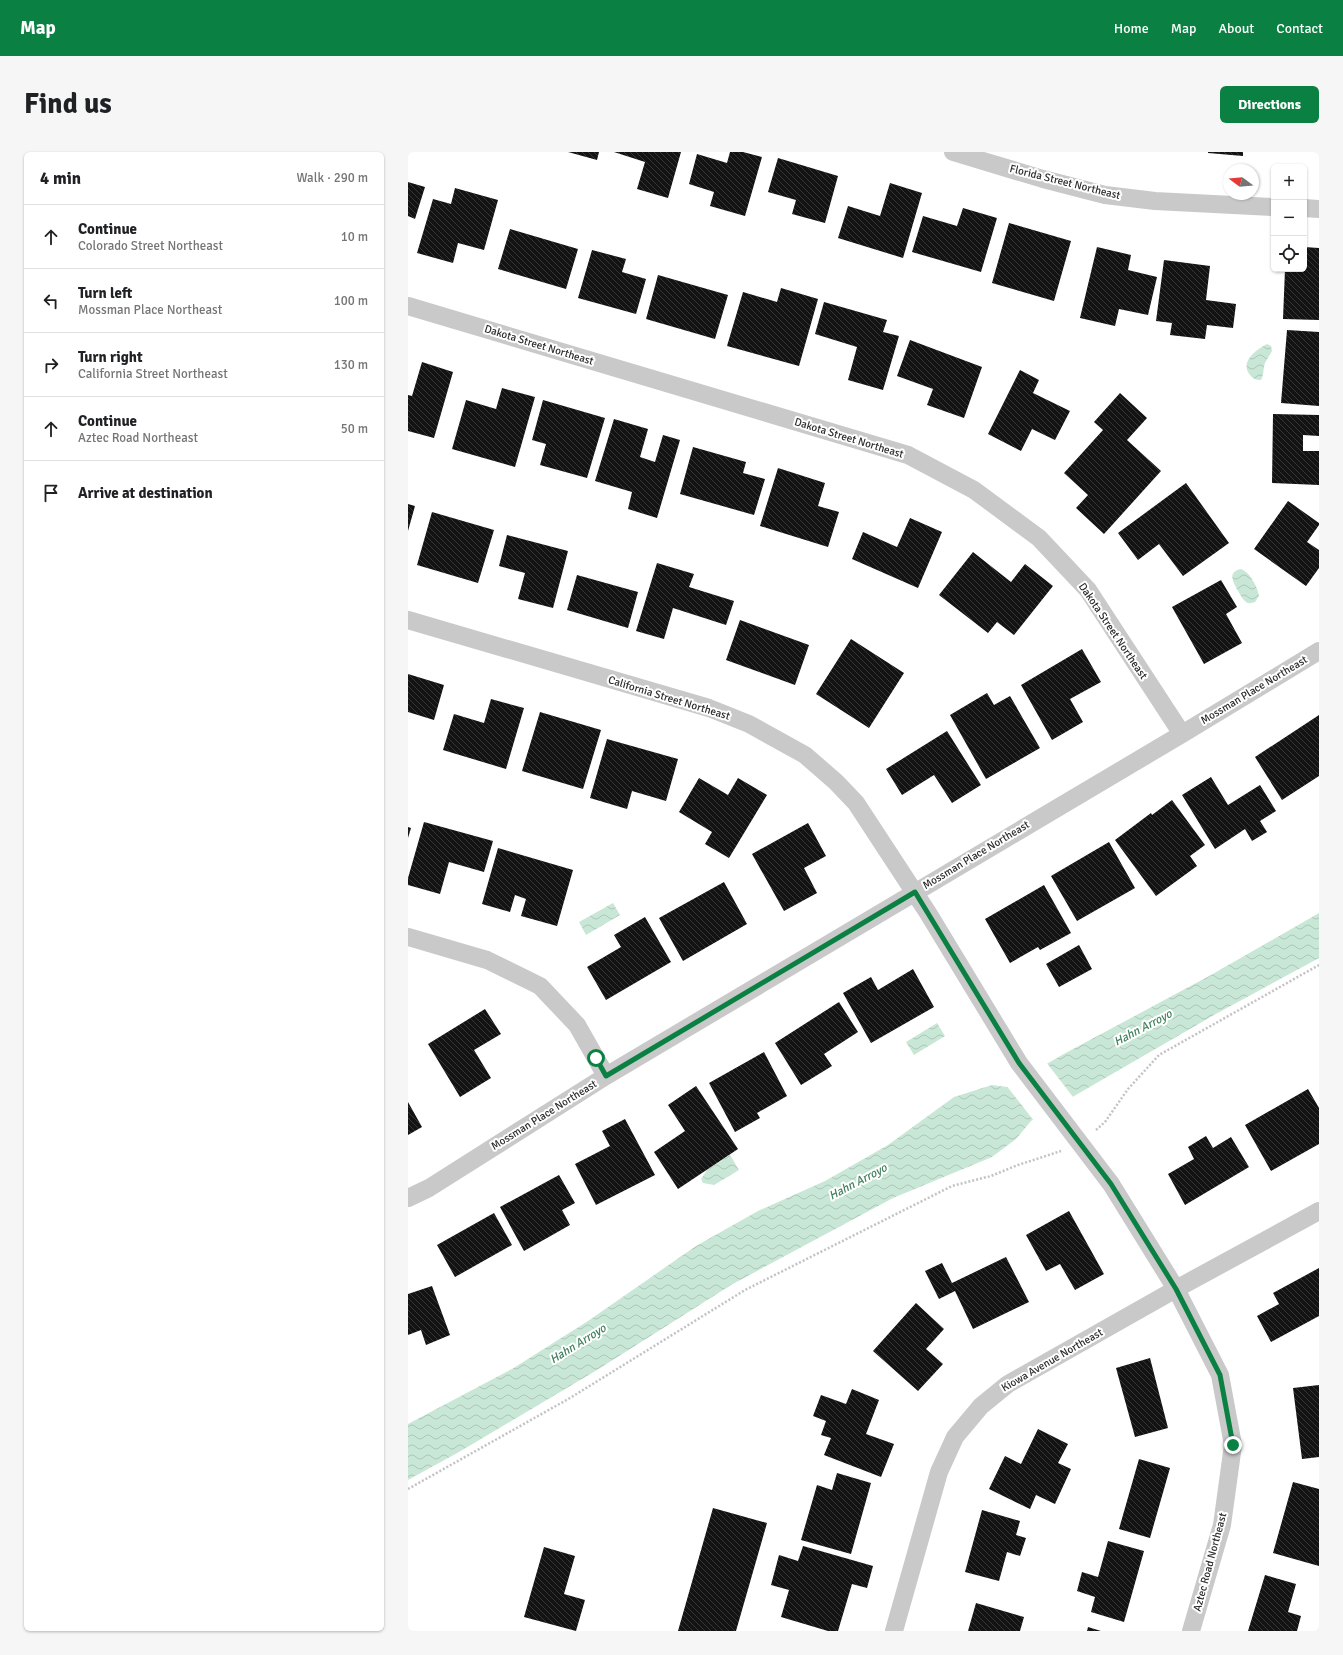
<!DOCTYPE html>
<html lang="en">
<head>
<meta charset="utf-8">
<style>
  body { margin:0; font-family:Signika,sans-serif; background:#f6f6f6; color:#202124 }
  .controls { position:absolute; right:12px; top:12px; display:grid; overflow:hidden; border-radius:6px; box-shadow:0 1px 3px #0004 }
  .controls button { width:36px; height:36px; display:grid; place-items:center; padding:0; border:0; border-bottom:1px solid #e0e0e0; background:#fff; color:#202124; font:20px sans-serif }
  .compass { position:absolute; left:815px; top:12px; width:36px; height:36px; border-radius:50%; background:#fff; box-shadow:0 1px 3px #0004; rotate:286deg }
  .stop { position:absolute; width:12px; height:12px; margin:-9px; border:3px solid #0b8043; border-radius:50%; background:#fff }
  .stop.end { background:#0b8043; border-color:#fff; box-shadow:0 1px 4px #0008 }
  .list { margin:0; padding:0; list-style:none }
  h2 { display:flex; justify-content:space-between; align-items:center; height:52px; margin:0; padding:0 16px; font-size:17px }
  h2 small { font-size:13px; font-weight:400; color:#757577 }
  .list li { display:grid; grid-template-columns:26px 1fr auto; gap:12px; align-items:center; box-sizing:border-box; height:64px; padding:0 16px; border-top:1px solid #e0e0e0 }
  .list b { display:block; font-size:15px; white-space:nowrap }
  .list p { margin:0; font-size:13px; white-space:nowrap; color:#757577 }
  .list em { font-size:13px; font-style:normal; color:#757577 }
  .icon { flex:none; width:22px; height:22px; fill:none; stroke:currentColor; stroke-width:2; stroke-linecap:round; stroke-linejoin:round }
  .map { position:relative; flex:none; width:911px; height:1479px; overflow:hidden; border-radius:6px }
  header { display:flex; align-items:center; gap:24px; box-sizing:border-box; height:56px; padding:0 20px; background:#0b8043; color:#fff }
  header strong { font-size:19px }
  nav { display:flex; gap:22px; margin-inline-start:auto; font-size:14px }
  .intro { display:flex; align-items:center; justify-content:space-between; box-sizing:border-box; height:96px; padding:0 24px }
  h1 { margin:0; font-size:28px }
  .button { padding:10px 18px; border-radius:6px; background:#0b8043; color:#fff; font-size:14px; font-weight:700 }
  main { display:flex; gap:24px; padding:0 24px }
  aside { flex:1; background:#fff; border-radius:6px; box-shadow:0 1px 3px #0004 }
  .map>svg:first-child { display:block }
  .water { fill:url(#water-waves) }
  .pier { fill:#fff }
  .building { fill:url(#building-back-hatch) }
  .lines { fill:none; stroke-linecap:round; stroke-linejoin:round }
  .path { stroke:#c3c3c3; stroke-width:2.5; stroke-dasharray:2 2; stroke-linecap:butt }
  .street { stroke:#c9c9c9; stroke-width:18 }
  .route { stroke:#0b8043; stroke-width:5 }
  .labels { text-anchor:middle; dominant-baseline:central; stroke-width:4; stroke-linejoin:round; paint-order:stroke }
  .street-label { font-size:11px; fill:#2c2c2c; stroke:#fff }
  .water-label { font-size:12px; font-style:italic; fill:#40805c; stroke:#fff }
</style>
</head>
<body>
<header>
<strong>Map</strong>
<nav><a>Home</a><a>Map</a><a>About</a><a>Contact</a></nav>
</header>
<div class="intro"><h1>Find us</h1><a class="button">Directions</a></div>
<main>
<aside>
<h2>4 min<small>Walk · 290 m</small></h2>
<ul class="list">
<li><svg class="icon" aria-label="ahead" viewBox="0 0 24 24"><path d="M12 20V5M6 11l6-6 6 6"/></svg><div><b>Continue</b><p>Colorado Street Northeast</p></div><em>10 m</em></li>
<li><svg class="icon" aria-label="left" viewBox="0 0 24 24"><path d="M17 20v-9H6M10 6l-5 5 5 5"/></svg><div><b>Turn left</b><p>Mossman Place Northeast</p></div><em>100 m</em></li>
<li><svg class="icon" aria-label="right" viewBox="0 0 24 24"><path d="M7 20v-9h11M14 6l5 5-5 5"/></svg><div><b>Turn right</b><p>California Street Northeast</p></div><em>130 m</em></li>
<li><svg class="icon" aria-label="ahead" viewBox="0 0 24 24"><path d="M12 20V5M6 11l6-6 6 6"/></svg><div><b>Continue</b><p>Aztec Road Northeast</p></div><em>50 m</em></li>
<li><svg class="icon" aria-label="arrive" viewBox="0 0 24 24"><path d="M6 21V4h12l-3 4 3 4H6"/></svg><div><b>Arrive at destination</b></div></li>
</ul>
</aside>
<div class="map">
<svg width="911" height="1479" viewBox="0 0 911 1479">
  <defs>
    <pattern id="water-waves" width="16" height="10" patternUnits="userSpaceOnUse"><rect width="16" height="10" fill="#c9e7d6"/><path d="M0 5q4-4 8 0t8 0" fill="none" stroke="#adc6b8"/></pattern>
    <pattern id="building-back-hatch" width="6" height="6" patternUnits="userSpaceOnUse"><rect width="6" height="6" fill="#131313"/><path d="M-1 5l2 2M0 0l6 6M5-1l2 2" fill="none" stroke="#363636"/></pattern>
  </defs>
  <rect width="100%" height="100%" fill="#fff"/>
  <path class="water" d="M 859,192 L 863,194 L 864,199 C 862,203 859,207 857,211 C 855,217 856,223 853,228 C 848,228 845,227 842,223 C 831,210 849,197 859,192 Z
    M 833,417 C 842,420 850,436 851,444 L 847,450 C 844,451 841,452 838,450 C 834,447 832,442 830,439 C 825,430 819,420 833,417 Z
    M 205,751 L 212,763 L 178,783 L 171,770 Z
    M 911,761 L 911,806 L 806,863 L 623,969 L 608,987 L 584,1005 L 485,1046 L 323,1133 L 189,1218 L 51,1300 L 0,1328 L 0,1272 L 104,1217 L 180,1169 L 288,1094 L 350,1059 L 417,1029 L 480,993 L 546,945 L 584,933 L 599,935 L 654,903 L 803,823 Z
    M 529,871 L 537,884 L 506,903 L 498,890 Z
    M 322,1003 L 331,1018 L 306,1033 L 295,1031 L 293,1027 L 299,1018 Z"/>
  <path class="pier" d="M 638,910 L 665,945 L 626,969 L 598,933 Z"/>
  <path class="building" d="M 160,0 L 191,0 L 189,8 Z
    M 206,0 L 273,0 L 260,46 L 229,37 L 237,10 Z
    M 322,0 L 335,0 L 354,5 L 337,64 L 302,54 L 306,40 L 281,32 L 289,2 L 319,11 Z
    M 800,0 L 835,0 L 835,4 L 800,1 Z
    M 370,6 L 430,24 L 417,71 L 384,62 L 388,48 L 360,40 Z
    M 0,30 L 17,35 L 7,67 L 0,64 Z
    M 482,31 L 514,41 L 495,106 L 430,86 L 440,54 L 472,64 Z
    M 47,36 L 90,48 L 76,98 L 50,91 L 45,111 L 9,101 L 25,47 L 43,52 Z
    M 555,56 L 589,66 L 573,120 L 504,100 L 515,64 L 549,74 Z
    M 601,71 L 663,89 L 646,149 L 584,131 Z
    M 102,77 L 170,97 L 158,137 L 90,117 Z
    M 689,95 L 723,103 L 720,118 L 749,125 L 740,163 L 711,157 L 707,174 L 672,166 Z
    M 896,95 L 911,96 L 911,168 L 875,167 L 877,117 L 896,117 Z
    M 184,98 L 218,107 L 214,120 L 238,127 L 228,162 L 170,146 Z
    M 756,108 L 802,114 L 798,148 L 828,152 L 825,176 L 799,173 L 797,187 L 762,183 L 764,171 L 748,169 Z
    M 250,123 L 320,143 L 307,187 L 238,167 Z
    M 373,136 L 410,147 L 391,214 L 319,194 L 335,140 L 369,150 Z
    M 416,150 L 479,168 L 475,180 L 491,184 L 475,238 L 440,228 L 449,195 L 407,182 Z
    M 879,178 L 911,180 L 911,254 L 873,251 Z
    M 502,188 L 574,215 L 556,266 L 519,253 L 525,237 L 489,224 Z
    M 14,210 L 45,220 L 26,286 L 0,279 L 0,243 L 4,244 Z
    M 612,218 L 631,228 L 625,241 L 662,259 L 647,288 L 624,277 L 613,299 L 580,282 Z
    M 94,236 L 127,245 L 107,315 L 44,297 L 58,248 L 88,257 Z
    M 712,241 L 739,266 L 719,288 L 753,319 L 696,382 L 668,356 L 680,343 L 656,321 L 695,278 L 686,270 Z
    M 135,248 L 197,266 L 179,326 L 132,313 L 138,292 L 124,288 Z
    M 865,262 L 911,263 L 911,284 L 895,283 L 895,299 L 911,299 L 911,333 L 864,331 Z
    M 206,267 L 240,277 L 232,305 L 247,310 L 255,283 L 272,288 L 249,366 L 220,357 L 224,340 L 187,329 Z
    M 285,295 L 338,310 L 335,321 L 357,327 L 346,363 L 272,342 Z
    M 370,316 L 417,331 L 410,354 L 431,360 L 420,395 L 352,374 Z
    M 778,331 L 821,391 L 775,424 L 751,392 L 730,408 L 710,381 Z
    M 880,349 L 911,371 L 911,373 L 899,390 L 911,398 L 911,416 L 898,434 L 846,397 Z
    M 0,352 L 7,354 L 0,379 Z
    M 24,360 L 86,378 L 70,431 L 9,413 Z
    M 502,366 L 534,380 L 510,436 L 444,407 L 455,380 L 489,395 Z
    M 99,383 L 160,399 L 145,456 L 110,447 L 117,421 L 91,414 Z
    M 565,400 L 603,430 L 617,412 L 645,434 L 606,483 L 589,470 L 580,481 L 531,443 Z
    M 249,411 L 286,422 L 281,435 L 326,449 L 318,473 L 265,456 L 256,487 L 228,479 Z
    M 169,423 L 230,440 L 220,476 L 159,458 Z
    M 813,428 L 829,455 L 818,462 L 834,491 L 796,512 L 764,455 Z
    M 332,468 L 401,493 L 387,533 L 318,508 Z
    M 443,487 L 496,521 L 461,576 L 408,542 Z
    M 674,497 L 693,530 L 662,547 L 675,570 L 644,588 L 613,533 Z
    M 0,522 L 36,533 L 26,568 L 0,560 Z
    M 579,541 L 586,553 L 602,544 L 632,596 L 578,627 L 542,563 Z
    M 83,547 L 116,556 L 98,617 L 35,598 L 46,562 L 76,571 Z
    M 132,560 L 193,578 L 175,637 L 114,619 Z
    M 911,563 L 911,624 L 874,648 L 847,605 Z
    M 539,579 L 573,633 L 544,651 L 526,623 L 494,643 L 478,617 Z
    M 199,587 L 270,607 L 258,649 L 224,639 L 219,657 L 182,646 Z
    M 803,625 L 820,653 L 852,633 L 868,659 L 852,669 L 859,680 L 844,689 L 837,677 L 807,697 L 774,643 Z
    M 291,626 L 320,643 L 330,626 L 359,643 L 321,706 L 297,692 L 304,680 L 271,660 Z
    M 764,648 L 797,693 L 782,704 L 789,714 L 748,744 L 707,688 L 743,661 L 744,663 Z
    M 16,670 L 85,689 L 76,720 L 41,710 L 32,742 L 0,733 L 0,726 Z
    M 400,671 L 418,704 L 396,716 L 409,741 L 376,759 L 344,702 Z
    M 0,675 L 3,676 L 0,686 Z
    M 701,690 L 727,736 L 669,769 L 643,724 Z
    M 90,696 L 165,718 L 149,774 L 113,764 L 118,747 L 107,743 L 102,760 L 74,752 Z
    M 316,730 L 339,772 L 275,809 L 251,766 Z
    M 636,733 L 663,781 L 632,798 L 630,795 L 602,811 L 577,767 Z
    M 237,765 L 263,810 L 198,848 L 179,815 L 213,795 L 206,783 Z
    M 671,793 L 684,817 L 651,835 L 638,812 Z
    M 505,817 L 526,855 L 463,891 L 435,841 L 463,825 L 470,838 Z
    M 431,850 L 450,880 L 416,902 L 424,914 L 393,933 L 367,891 Z
    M 77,857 L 93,882 L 66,898 L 83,926 L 52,945 L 20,892 Z
    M 356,900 L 379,944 L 349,961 L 352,966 L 327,980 L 301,931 Z
    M 288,934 L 330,997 L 270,1037 L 246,1000 L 277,979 L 260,953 Z
    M 900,937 L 911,956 L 911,992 L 863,1019 L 837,973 Z
    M 0,950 L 14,975 L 0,983 Z
    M 217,967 L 247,1023 L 188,1053 L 167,1012 L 202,994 L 194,979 Z
    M 798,984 L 805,996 L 823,985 L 841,1015 L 777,1053 L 760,1022 L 786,1007 L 780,995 Z
    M 151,1023 L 167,1051 L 154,1058 L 162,1073 L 116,1099 L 92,1055 Z
    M 661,1059 L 696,1122 L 667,1138 L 652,1112 L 638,1119 L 618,1083 Z
    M 86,1061 L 104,1093 L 47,1125 L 29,1093 Z
    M 598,1105 L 621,1150 L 565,1177 L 547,1139 L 531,1147 L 517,1119 L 534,1111 L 544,1131 Z
    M 911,1116 L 911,1164 L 863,1190 L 849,1164 L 871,1152 L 865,1141 Z
    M 24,1134 L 42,1183 L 18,1193 L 13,1178 L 0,1183 L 0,1142 Z
    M 508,1151 L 536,1177 L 518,1197 L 535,1212 L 510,1239 L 465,1199 Z
    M 742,1206 L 760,1276 L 727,1285 L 708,1216 Z
    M 911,1233 L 911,1305 L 894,1307 L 885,1236 Z
    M 444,1237 L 471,1248 L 458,1282 L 486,1292 L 473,1325 L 416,1303 L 423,1286 L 413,1283 L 418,1269 L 405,1264 L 413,1243 L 438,1252 Z
    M 630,1277 L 660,1292 L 650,1311 L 663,1317 L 647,1352 L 628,1343 L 622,1357 L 581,1337 L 597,1304 L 613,1312 Z
    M 731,1307 L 762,1316 L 742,1386 L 711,1377 Z
    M 429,1321 L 463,1331 L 443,1402 L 393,1388 L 409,1333 L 424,1338 Z
    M 885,1330 L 911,1337 L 911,1414 L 865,1401 Z
    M 305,1356 L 359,1371 L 328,1479 L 270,1479 Z
    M 574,1358 L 612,1369 L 608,1383 L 618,1386 L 612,1404 L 599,1400 L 591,1429 L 557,1420 Z
    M 700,1389 L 736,1399 L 716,1470 L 683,1460 L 687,1445 L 669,1439 L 674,1420 L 690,1425 Z
    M 395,1394 L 465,1414 L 459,1436 L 444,1432 L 430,1479 L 420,1479 L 373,1465 L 381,1438 L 363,1433 L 371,1403 L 390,1409 Z
    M 136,1395 L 167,1404 L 156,1442 L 177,1448 L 168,1479 L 116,1465 Z
    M 857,1423 L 888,1432 L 880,1460 L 893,1464 L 889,1479 L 840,1479 Z
    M 568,1451 L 616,1465 L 612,1479 L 560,1479 Z
    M 680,1475 L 693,1479 L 679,1479 Z"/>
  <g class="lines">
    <path class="path" d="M 688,978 L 697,970 L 720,937 L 751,903 L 911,813
      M 0,1337 L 162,1246 L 337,1138 L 544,1034 L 583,1024 L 610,1013 L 653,999"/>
    <path class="street" d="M 545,0 L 635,27 L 697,43 L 747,49 L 866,55
      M 896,56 L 911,57
      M 0,154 L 500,303 L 566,338 L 631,386 L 680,438 L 774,582
      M 0,468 L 301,556 L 341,572 L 397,603 L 428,630 L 448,651 L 520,761 L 611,911 L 703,1032 L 768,1137 L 812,1223 L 825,1293 L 814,1373 L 783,1479
      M 0,785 L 79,808 L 132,834 L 169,873 L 198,924
      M 0,1046 L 21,1036 L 198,924 L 774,582 L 911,499
      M 486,1479 L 531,1320 L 547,1285 L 573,1254 L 600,1232 L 768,1137 L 911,1059"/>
  </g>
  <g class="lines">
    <path class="route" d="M 188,906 L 198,924 L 507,740 L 611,911 L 703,1032 L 768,1137 L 812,1223 L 825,1293"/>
  </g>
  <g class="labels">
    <g class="street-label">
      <text transform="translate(657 30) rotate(14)">Florida Street Northeast</text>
      <text transform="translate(131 193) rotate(17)">Dakota Street Northeast</text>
      <text transform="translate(441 286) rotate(17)">Dakota Street Northeast</text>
      <text transform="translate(705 479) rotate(56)">Dakota Street Northeast</text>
      <text transform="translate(846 538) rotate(-31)">Mossman Place Northeast</text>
      <text transform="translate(261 546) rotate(17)">California Street Northeast</text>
      <text transform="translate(568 703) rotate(-31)">Mossman Place Northeast</text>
      <text transform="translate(136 963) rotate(-32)">Mossman Place Northeast</text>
      <text transform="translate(644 1208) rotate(-30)">Kiowa Avenue Northeast</text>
      <text transform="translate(802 1410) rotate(-75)">Aztec Road Northeast</text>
    </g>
    <g class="water-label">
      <text transform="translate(735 876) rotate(-28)">Hahn Arroyo</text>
      <text transform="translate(450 1030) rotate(-28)">Hahn Arroyo</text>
      <text transform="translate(170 1192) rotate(-32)">Hahn Arroyo</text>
    </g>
  </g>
</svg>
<div class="controls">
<button>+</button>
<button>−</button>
<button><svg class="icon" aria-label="locate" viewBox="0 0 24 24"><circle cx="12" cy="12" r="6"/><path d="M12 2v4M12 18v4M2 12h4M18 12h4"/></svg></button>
</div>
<svg class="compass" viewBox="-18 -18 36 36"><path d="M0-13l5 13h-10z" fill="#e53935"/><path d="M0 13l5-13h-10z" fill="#757577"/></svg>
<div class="stop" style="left:188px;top:906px"></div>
<div class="stop end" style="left:825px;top:1293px"></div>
</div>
</main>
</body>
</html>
